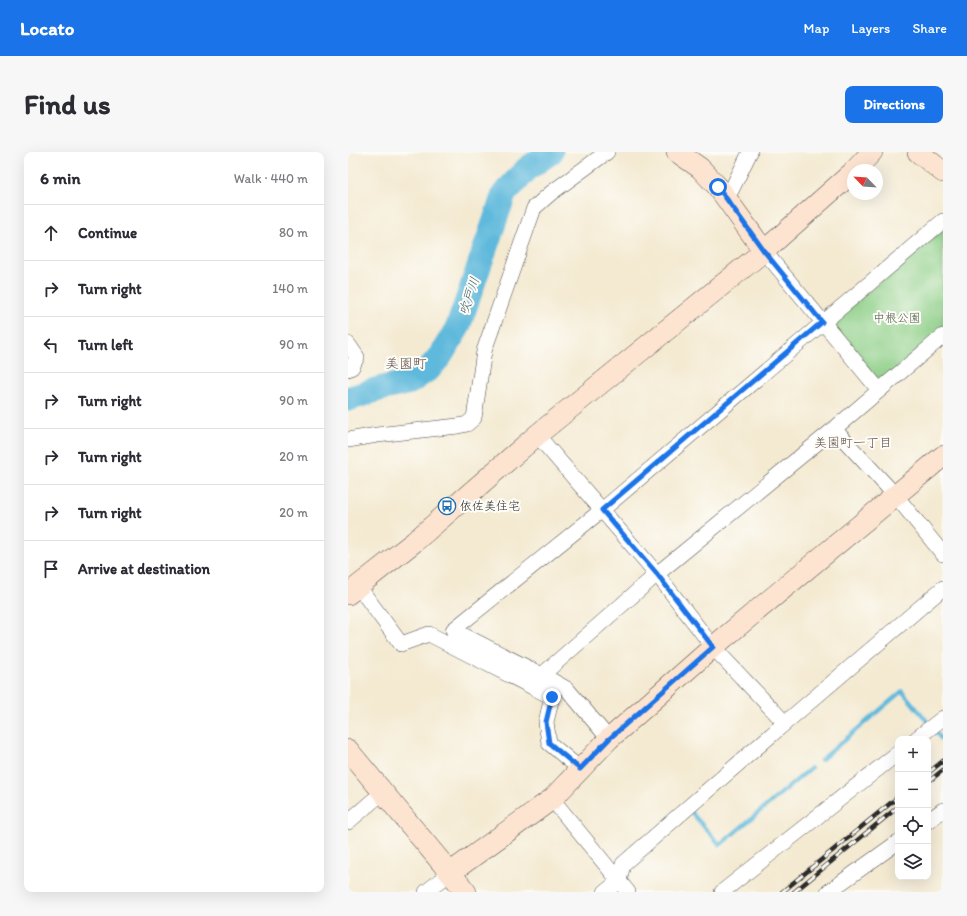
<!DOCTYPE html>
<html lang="en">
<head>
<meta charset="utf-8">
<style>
  body { margin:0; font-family:Itim,"Klee One",sans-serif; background:#f7f7f7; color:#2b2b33 }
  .controls { position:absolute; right:12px; bottom:12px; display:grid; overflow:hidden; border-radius:8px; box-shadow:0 4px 16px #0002 }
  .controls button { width:36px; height:36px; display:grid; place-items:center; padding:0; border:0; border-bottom:1px solid #e1e1e2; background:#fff; color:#2b2b33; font:20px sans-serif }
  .compass { position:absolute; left:499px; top:12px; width:36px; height:36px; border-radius:50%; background:#fff; box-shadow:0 4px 16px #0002; rotate:295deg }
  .stop { position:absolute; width:12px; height:12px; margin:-9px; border:3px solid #1a73e8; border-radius:50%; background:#fff }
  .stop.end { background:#1a73e8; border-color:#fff; box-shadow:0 1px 4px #0008 }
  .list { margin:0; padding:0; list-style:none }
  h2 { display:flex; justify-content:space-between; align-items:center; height:52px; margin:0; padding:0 16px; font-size:17px }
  h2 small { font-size:13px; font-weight:400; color:#7c7c81 }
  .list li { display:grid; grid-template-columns:26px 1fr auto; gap:12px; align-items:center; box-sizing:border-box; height:56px; padding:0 16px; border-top:1px solid #e1e1e2 }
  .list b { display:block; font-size:15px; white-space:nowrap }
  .list em { font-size:13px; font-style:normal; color:#7c7c81 }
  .icon { flex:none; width:22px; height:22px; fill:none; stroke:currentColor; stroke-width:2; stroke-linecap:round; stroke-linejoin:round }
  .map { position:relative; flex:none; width:595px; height:740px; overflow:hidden; border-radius:8px }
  header { display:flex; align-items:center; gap:24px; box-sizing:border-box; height:56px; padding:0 20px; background:#1a73e8; color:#fff }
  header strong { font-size:19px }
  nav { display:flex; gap:22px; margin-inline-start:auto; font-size:14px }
  .intro { display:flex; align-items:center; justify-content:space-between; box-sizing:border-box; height:96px; padding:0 24px }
  h1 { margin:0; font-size:28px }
  .button { padding:10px 18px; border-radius:8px; background:#1a73e8; color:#fff; font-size:14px; font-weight:700 }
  main { display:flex; gap:24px; padding:0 24px }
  aside { flex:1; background:#fff; border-radius:8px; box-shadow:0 4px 16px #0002 }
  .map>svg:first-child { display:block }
  .green { fill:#8cce86; stroke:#5c7c58 }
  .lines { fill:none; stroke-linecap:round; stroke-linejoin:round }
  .stream { stroke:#5eb9dc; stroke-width:4 }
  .river { stroke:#5eb9dc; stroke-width:25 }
  .street-casing { stroke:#494844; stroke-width:16 }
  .secondary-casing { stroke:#494844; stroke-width:22 }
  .street { stroke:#fff; stroke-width:15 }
  .secondary { stroke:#fde4d1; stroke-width:21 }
  .rail-casing { stroke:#2b2b2b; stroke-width:4.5 }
  .rail { stroke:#fdfcf7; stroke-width:3; stroke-dasharray:9; stroke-linecap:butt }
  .route { stroke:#1a73e8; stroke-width:5 }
  .labels { text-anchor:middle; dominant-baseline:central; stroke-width:4; stroke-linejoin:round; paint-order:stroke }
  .park-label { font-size:12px; fill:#485c46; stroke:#fdfcf7 }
  .poi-label { font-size:12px; fill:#2b2b2b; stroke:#fdfcf7; text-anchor:start }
  .water-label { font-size:13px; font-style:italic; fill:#3d5d69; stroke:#fdfcf7 }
  .neighbourhood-label { font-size:13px; fill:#64524d; stroke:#fdfcf7 }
  .quarter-label { font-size:14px; fill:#64524d; stroke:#fdfcf7 }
</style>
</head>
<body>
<header>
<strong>Locato</strong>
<nav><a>Map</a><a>Layers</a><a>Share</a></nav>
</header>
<div class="intro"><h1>Find us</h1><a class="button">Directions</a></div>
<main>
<aside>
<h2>6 min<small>Walk · 440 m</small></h2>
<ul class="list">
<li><svg class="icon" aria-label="ahead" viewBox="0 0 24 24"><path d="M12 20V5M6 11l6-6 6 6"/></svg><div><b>Continue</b></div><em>80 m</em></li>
<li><svg class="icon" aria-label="right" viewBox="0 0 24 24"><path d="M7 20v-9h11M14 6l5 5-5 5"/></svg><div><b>Turn right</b></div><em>140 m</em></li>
<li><svg class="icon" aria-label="left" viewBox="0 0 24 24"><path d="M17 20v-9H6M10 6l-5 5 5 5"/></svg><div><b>Turn left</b></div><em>90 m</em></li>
<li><svg class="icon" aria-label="right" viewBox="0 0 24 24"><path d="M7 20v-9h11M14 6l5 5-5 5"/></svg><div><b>Turn right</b></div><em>90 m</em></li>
<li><svg class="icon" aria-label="right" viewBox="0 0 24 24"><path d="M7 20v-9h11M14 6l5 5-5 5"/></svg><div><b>Turn right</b></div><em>20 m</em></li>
<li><svg class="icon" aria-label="right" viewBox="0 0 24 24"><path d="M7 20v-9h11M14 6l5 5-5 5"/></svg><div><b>Turn right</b></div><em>20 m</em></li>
<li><svg class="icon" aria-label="arrive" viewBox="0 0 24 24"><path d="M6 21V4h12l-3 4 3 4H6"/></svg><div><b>Arrive at destination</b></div></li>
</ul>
</aside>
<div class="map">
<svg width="595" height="740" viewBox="0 0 595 740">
  <rect width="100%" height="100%" fill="#fdfcf7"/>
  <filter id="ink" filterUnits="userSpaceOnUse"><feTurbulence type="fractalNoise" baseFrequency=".025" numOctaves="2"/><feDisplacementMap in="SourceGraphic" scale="8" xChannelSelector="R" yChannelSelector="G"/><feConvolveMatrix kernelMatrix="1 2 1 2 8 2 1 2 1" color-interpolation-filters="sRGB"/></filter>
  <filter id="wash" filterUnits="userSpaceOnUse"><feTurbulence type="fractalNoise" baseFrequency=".012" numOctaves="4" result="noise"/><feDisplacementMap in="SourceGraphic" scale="16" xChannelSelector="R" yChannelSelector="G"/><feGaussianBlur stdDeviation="0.9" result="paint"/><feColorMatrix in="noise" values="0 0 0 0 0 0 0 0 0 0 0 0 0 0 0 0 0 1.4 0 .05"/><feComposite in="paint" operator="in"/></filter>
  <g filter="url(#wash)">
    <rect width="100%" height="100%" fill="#f4ead2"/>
    <path class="green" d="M 595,77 L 595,177 L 537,226 L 528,225 L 485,174 L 486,169 Z"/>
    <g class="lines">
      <path class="stream" d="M 586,578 L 594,588
        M 473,608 L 554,539 L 579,569
        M 343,660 L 372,693 L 463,616"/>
      <path class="river" d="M 0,247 L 31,237 L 62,230 L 81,217 L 93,203 L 110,175 L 156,42 L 179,17 L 203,0"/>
    </g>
  </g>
  <g filter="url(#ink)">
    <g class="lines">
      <defs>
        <path id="street" d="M 379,47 L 402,0
          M 595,69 L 254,358 L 105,478 L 194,523 L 309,422 L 486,277 L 595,184
          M 416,99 L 531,238
          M 0,192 L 9,205 L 4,215 L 0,217
          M 486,277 L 548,344 L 595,402
          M 189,283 L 309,422 L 365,495 L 437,571
          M 0,288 L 29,283 L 110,274 L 119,272 L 126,266 L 136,199 L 186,56 L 203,41 L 259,0
          M 10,434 L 53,492 L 81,482 L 204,545 L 198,570 L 201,591 L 232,617
          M 194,523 L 219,537 L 261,587
          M 568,587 L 595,566
          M 204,647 L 280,740
          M 580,669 L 595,658
          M 0,670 L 35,640
          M 78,740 L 102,721
          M 257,740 L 271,729 L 275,712 L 437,571 L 595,436
          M 374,740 L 550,601
          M 480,740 L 550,690"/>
        <path id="secondary" d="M 329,0 L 352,16 L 370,35 L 416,99
          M 570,0 L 595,20
          M 507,18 L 524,0
          M 0,442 L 66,390 L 189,283 L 416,99 L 505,20
          M 0,598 L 118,740
          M 102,721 L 204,647 L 261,587 L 365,495 L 595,304"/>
      </defs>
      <use href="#street" class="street-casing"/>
      <use href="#secondary" class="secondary-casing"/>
      <use href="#street" class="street"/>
      <use href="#secondary" class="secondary"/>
      <defs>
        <path id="rail" d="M 580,621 L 595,609
          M 580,630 L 595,618
          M 434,740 L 550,645
          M 446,740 L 550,655"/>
      </defs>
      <use href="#rail" class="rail-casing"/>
      <use href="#rail" class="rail"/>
    </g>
  </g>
  <g class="lines" filter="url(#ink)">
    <path class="route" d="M 204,545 L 198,570 L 201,591 L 232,617 L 261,587 L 365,495 L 309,422 L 254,358 L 474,170 L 416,99 L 370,35"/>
  </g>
  <defs>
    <symbol id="bus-ring" viewBox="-11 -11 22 22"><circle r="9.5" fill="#fdfcf7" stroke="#1f6fb2" stroke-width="1.5"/><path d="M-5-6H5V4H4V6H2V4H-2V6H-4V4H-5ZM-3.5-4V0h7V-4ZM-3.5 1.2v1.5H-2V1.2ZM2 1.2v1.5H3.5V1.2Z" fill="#1f6fb2"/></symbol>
  </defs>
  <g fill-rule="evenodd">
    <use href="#bus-ring" x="89" y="344" width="20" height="20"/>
  </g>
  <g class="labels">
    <g class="park-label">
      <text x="549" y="166">中根公園</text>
    </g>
    <g class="poi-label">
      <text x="112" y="354">依佐美住宅</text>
    </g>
    <g class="water-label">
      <text transform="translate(121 144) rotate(-71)">吹戸川</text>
    </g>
    <g class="neighbourhood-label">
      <text x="505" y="290">美園町一丁目</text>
    </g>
    <g class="quarter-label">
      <text x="58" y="211">美園町</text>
    </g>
  </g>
</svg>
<div class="controls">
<button>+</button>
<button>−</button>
<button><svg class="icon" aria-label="locate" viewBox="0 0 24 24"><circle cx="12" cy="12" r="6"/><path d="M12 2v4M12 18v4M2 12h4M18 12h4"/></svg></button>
<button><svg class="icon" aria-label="layers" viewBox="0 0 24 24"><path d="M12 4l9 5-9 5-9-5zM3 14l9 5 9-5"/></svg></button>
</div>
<svg class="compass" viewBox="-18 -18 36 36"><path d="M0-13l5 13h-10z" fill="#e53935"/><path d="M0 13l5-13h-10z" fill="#7c7c81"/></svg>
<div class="stop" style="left:370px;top:35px"></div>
<div class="stop end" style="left:204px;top:545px"></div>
</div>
</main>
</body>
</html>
